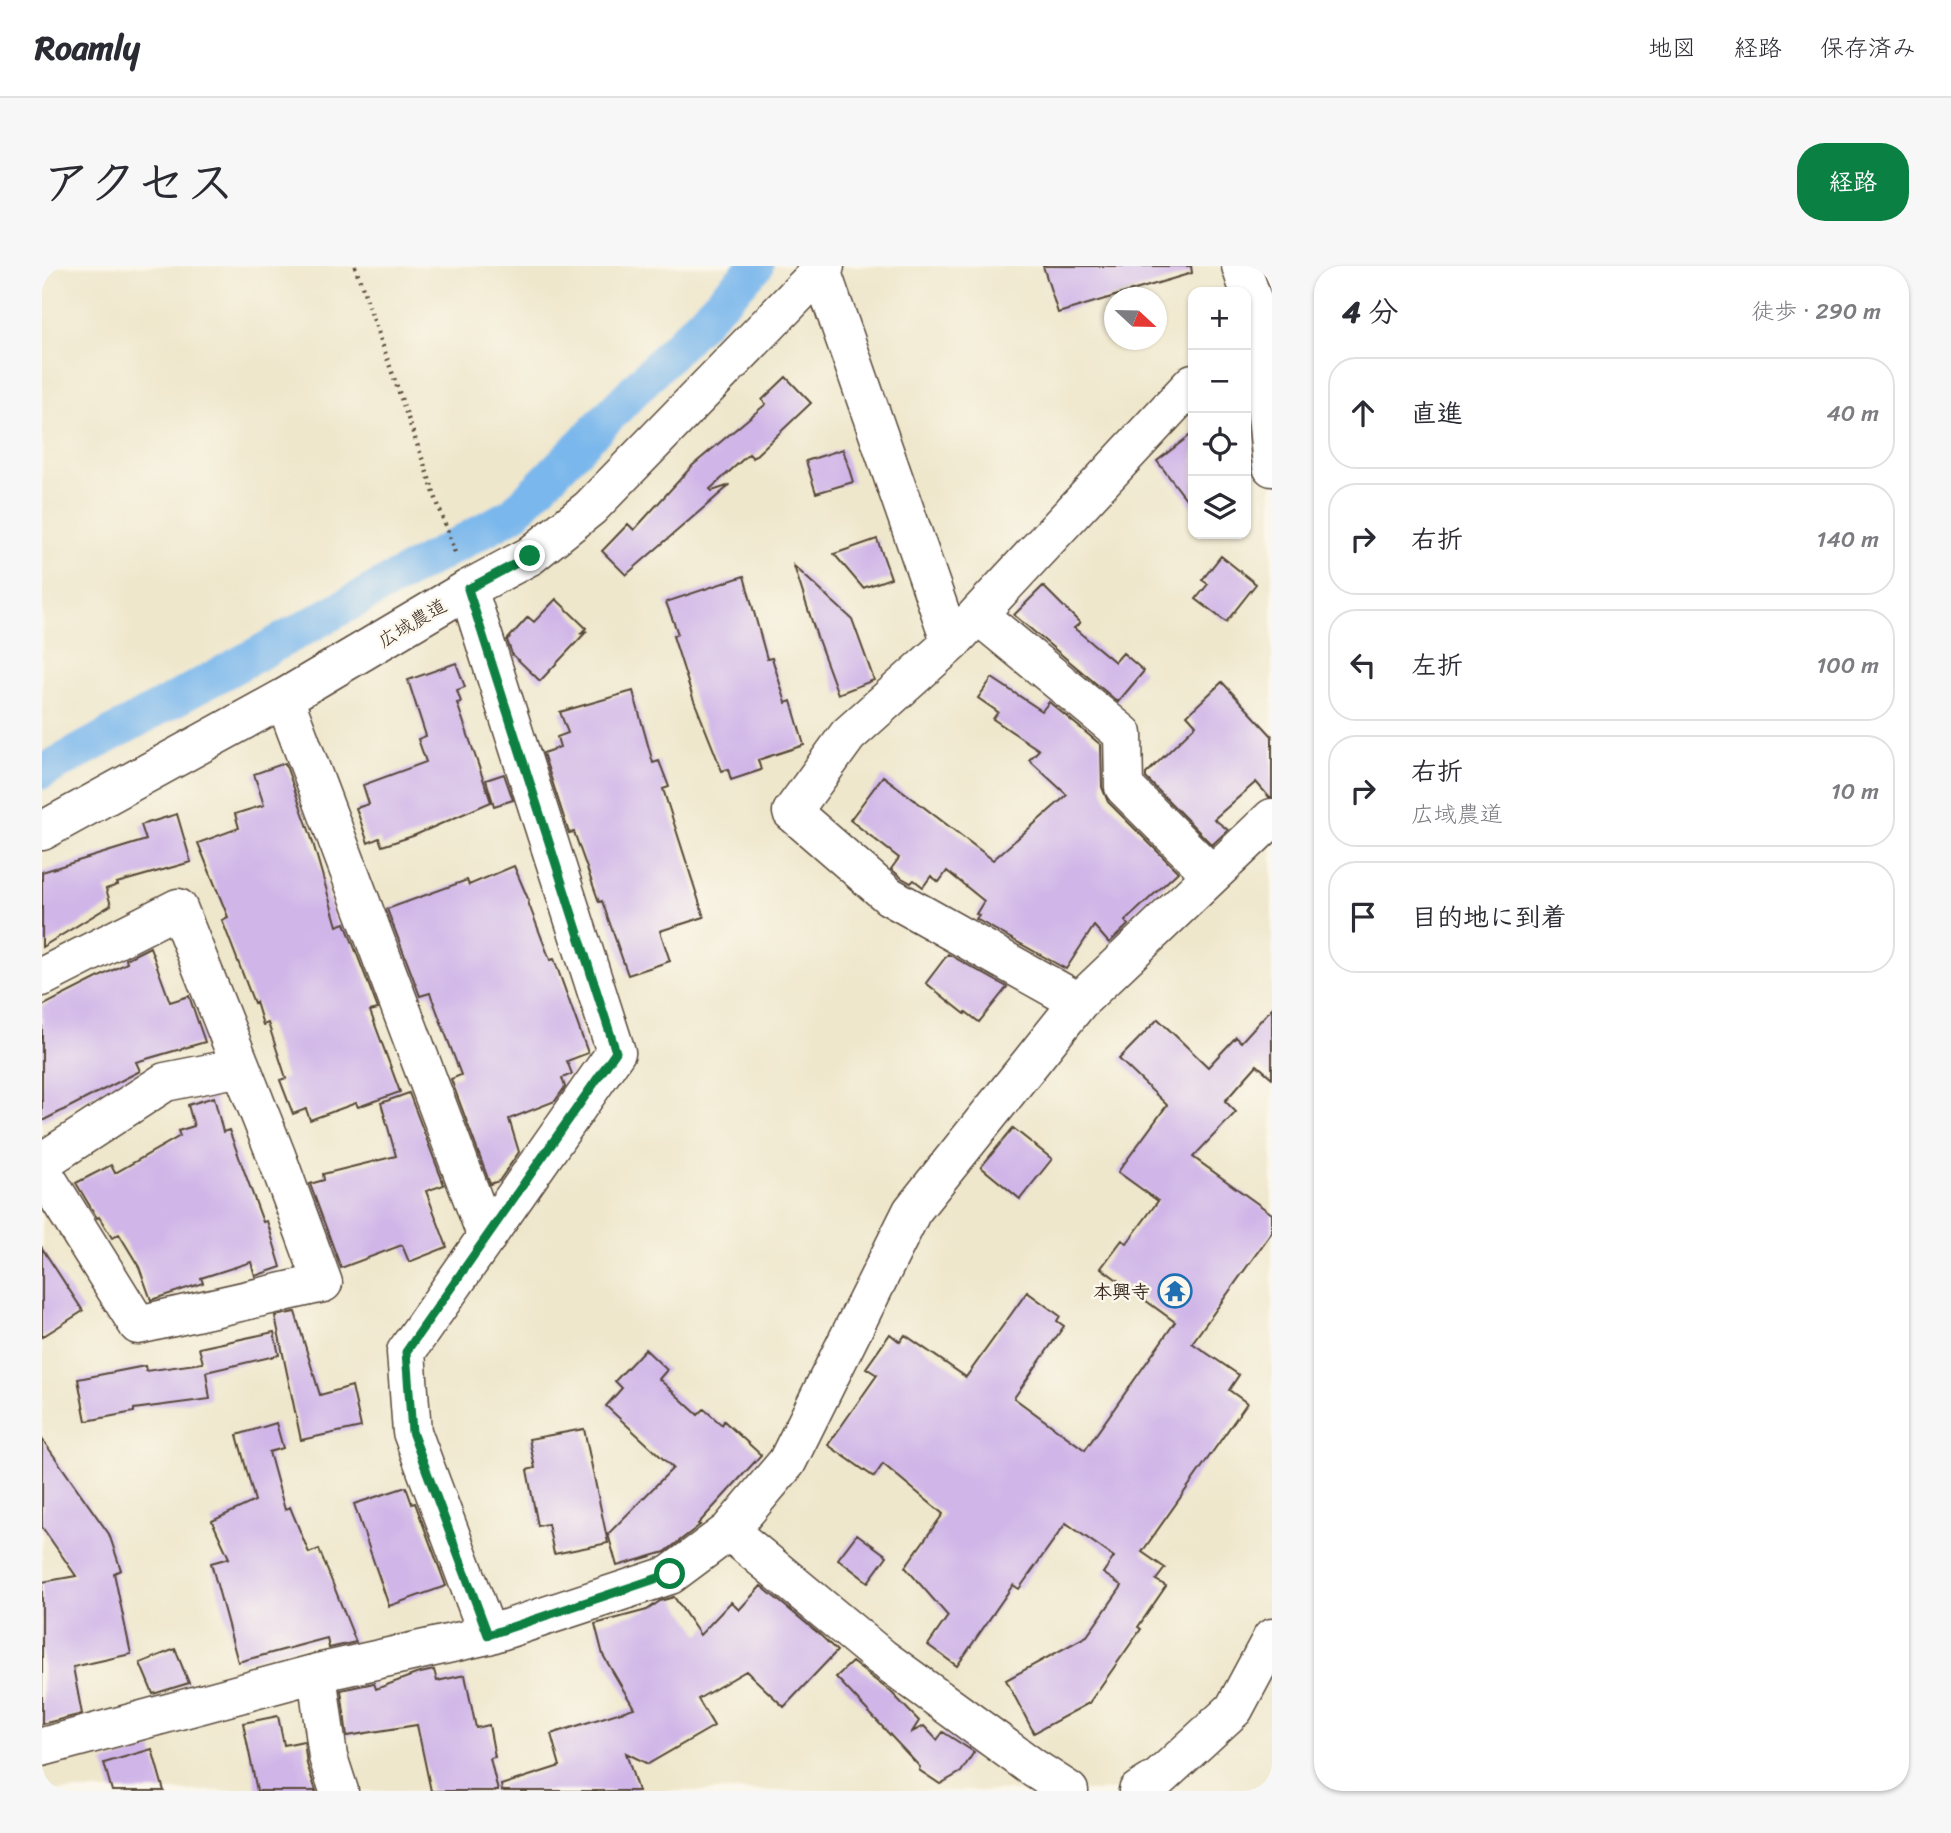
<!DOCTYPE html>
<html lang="ja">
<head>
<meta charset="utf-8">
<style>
  body { margin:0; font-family:Sriracha,"Klee One",sans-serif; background:#f7f7f7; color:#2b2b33 }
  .controls { position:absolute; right:21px; top:21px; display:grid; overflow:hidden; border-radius:14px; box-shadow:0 2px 5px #0004 }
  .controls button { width:63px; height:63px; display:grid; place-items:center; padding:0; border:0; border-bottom:2px solid #e1e1e2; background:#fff; color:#2b2b33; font:35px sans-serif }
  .compass { position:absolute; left:1062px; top:21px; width:63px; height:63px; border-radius:50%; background:#fff; box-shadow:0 2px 5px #0004; rotate:112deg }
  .stop { position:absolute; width:21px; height:21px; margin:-16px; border:5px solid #0b8043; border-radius:50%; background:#fff }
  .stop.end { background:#0b8043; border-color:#fff; box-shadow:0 2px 7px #0008 }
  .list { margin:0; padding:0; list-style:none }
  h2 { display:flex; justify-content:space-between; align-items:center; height:91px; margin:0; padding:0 28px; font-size:30px }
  h2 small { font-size:23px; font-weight:400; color:#7c7c81 }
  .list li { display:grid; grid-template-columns:46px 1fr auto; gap:21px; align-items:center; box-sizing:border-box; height:112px; margin:0 14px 14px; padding:0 14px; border:2px solid #e1e1e2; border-radius:28px }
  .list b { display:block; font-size:26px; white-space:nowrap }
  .list p { margin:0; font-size:23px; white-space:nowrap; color:#7c7c81 }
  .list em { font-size:23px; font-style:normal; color:#7c7c81 }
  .icon { flex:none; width:38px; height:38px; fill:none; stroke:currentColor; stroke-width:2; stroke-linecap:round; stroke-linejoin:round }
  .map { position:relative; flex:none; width:1230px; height:1525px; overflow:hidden; border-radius:28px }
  header { display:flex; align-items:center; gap:42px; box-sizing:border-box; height:98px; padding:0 35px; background:#fff; border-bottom:2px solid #e1e1e2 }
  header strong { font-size:33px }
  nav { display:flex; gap:38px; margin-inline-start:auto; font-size:24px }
  .intro { display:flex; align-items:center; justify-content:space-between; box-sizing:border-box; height:168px; padding:0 42px }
  h1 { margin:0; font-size:49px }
  .button { padding:18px 32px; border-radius:28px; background:#0b8043; color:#fff; font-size:24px; font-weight:700 }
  main { display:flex; gap:42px; padding:0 42px }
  aside { flex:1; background:#fff; border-radius:28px; box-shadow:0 2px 5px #0004 }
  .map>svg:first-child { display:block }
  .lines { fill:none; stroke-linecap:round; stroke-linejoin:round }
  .canal { stroke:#7ab7ec; stroke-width:35 }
  .building { fill:#d0b6e8 }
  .minor-casing { stroke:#564638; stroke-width:41 }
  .tertiary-casing { stroke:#564638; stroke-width:41 }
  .path { stroke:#564638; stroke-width:4.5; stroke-dasharray:2 5; stroke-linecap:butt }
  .minor { stroke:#fff; stroke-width:38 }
  .tertiary { stroke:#fff; stroke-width:38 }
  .route { stroke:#0b8043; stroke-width:9 }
  .labels { text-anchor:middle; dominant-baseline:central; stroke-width:5; stroke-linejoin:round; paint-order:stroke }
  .street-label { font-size:19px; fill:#3b2a1e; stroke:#fbf7ec }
  .poi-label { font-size:19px; font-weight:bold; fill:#3b2a1e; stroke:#fbf7ec; text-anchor:end }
</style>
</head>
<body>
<header>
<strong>Roamly</strong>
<nav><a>地図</a><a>経路</a><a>保存済み</a></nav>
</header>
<div class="intro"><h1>アクセス</h1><a class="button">経路</a></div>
<main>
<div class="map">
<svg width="1230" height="1525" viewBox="0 0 1230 1525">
  <rect width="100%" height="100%" fill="#fbf7ec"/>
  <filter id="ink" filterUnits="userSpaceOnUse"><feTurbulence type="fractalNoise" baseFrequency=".0143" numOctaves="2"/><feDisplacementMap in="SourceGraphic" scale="14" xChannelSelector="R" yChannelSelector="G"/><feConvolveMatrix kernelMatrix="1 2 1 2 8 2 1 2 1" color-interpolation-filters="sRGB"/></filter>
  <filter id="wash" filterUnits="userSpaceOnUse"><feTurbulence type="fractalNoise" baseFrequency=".00686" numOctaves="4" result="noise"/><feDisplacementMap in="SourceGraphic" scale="28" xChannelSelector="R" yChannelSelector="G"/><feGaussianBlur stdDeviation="1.57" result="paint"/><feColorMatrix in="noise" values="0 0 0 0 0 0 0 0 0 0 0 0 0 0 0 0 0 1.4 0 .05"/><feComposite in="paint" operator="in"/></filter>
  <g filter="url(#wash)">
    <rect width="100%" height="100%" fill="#efe7cc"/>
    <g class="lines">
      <path class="canal" d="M 0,506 L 471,248 L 714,0"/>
    </g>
    <g id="blocks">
      <path class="building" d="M 1001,0 L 1149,0 L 1150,7 L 1016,47 Z
        M 744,111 L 769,137 L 711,192 L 707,188 L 668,223 L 670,225 L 688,219 L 584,309 L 560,285 L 586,258 L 592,264 L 651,199 L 724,138 L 720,134 Z
        M 1151,167 L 1151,242 L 1115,195 Z
        M 801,183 L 811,216 L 774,227 L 764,195 Z
        M 835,273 L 849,312 L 821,322 L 792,288 Z
        M 1179,290 L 1214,318 L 1184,356 L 1154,333 L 1166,318 L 1160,314 Z
        M 752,300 L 810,353 L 832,414 L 796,428 L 775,371 Z
        M 702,310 L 725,393 L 730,392 L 744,437 L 749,435 L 762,479 L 716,494 L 719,504 L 689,514 L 686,503 L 680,505 L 651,432 L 631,370 L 636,368 L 624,336 Z
        M 1001,320 L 1038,357 L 1032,362 L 1073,396 L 1081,387 L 1102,405 L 1076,436 L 972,349 Z
        M 514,333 L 544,362 L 538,368 L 545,365 L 498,415 L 470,388 L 465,374 L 486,351 L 492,356 Z
        M 414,397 L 423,421 L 415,424 L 419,436 L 415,437 L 449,536 L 371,570 L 340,580 L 337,572 L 326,577 L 314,542 L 327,538 L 321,519 L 384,496 L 376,473 L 384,470 L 366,414 Z
        M 950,412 L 1000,445 L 1007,436 L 1059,479 L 1060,521 L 1066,536 L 1136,606 L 1083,655 L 1086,659 L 1067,677 L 1052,660 L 1024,703 L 934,653 L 937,649 L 934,648 L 942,635 L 905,605 L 897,616 L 889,610 L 881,621 L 872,614 L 869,617 L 860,612 L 849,603 L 857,592 L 808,554 L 841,510 L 951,594 L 1025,529 L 987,494 L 997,484 L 951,453 L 956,446 L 936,432 Z
        M 1180,416 L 1230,470 L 1230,531 L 1227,531 L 1214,516 L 1172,553 L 1186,564 L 1170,579 L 1104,512 L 1104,508 L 1154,459 L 1145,449 Z
        M 591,425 L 611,497 L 617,495 L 627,521 L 621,523 L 662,651 L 618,665 L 628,695 L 586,709 L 560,635 L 557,636 L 532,566 L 527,567 L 501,487 L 518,481 L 515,471 L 526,467 L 518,446 Z
        M 243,497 L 269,570 L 295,660 L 303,657 L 336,743 L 328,745 L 358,826 L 316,841 L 314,837 L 268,854 L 264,843 L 251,848 L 238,814 L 244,812 L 226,757 L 221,759 L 214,736 L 212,737 L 180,654 L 186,651 L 156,577 L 197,562 L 193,548 L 222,539 L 212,508 Z
        M 462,508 L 471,534 L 452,540 L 444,514 Z
        M 135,548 L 149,596 L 75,617 L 76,619 L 64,623 L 69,639 L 0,681 L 0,606 L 104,574 L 99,559 Z
        M 472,600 L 487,635 L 486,636 L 508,694 L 512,693 L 546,787 L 525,795 L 530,808 L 520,812 L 523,821 L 513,835 L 467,853 L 477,886 L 457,915 L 448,918 L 409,813 L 419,809 L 388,727 L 378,730 L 345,643 L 425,614 L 427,619 Z
        M 108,681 L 128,736 L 147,730 L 163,776 L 94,796 L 98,805 L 0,855 L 0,740 L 85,697 L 84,693 Z
        M 906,688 L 965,721 L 937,756 L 924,746 L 923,748 L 884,717 Z
        M 1230,742 L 1230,812 L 1215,799 L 1183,835 L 1194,846 L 1151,891 L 1230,948 L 1230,966 L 1150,1077 L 1197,1109 L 1187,1124 L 1205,1137 L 1100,1286 L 1123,1302 L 1114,1314 L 1124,1320 L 1096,1361 L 1099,1363 L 1047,1437 L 992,1467 L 964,1414 L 1045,1370 L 1080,1320 L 1061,1307 L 1072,1291 L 1024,1257 L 977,1323 L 971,1319 L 915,1400 L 886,1379 L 906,1350 L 863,1301 L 901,1248 L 841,1198 L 832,1211 L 786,1179 L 835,1109 L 824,1102 L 848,1068 L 858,1076 L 863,1069 L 924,1111 L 985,1026 L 1018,1050 L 1015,1055 L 1022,1060 L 972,1132 L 1043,1184 L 1133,1056 L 1059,1002 L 1080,974 L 1085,977 L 1116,935 L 1076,906 L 1125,839 L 1077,793 L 1116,753 L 1166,801 L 1194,771 L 1199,776 Z
        M 367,827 L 402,919 L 384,925 L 405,981 L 367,996 L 360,979 L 299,1002 L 268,918 L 282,914 L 281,908 L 354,890 L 339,837 Z
        M 172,831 L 181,866 L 187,864 L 221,956 L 225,955 L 239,1001 L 213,1010 L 209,996 L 159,1012 L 161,1017 L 109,1034 L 97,1001 L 77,968 L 70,972 L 57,951 L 55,952 L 34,917 L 69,899 L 73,907 L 138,870 L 136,865 L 152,860 L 146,839 Z
        M 971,862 L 1010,893 L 978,933 L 939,901 Z
        M 0,982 L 41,1045 L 0,1071 Z
        M 253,1046 L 278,1129 L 310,1120 L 319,1161 L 259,1174 L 233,1050 Z
        M 232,1066 L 237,1089 L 164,1106 L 168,1133 L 92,1143 L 92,1146 L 44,1155 L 36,1113 L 103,1100 L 104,1105 L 161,1097 L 157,1082 Z
        M 603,1083 L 625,1104 L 617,1113 L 656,1149 L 662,1143 L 680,1159 L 682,1155 L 719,1189 L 656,1258 L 658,1259 L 623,1286 L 575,1300 L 566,1268 L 631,1202 L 564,1140 L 580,1122 L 573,1115 Z
        M 234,1157 L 241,1182 L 227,1186 L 243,1244 L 248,1241 L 267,1287 L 277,1283 L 314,1376 L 287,1382 L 285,1372 L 196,1396 L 169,1297 L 187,1292 L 170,1255 L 213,1235 L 195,1169 Z
        M 542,1163 L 566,1277 L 512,1288 L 506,1258 L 496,1260 L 485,1204 L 493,1202 L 487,1173 Z
        M 0,1173 L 67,1268 L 79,1304 L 72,1307 L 89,1388 L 31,1401 L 40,1448 L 0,1458 L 0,1316 L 34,1310 L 0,1261 Z
        M 364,1221 L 370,1238 L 373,1237 L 404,1320 L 347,1340 L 312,1238 Z
        M 815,1268 L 845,1290 L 826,1316 L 796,1293 Z
        M 719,1320 L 776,1367 L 795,1385 L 742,1441 L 704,1405 L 656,1433 L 672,1460 L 606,1498 L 584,1487 L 596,1525 L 460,1525 L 459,1519 L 518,1500 L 509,1468 L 592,1442 L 561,1389 L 553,1358 L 605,1344 L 618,1335 L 632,1331 L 658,1369 L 689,1336 L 697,1344 Z
        M 133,1383 L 147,1417 L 111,1428 L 98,1397 Z
        M 810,1396 L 849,1426 L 877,1455 L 870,1466 L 882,1460 L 895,1474 L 901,1466 L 932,1486 L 919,1506 L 898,1518 L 877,1504 L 878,1501 L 794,1411 Z
        M 392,1404 L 395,1415 L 423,1409 L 434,1462 L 447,1459 L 453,1491 L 448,1492 L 456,1525 L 389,1525 L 375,1459 L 305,1470 L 299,1424 L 332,1417 L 334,1423 L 374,1408 Z
        M 236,1450 L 242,1479 L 262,1475 L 265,1498 L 274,1525 L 215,1525 L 201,1457 Z
        M 110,1483 L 122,1525 L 70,1525 L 62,1497 Z"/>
    </g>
  </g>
  <g filter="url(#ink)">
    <use href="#blocks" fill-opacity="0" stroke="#564638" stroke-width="2"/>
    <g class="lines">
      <defs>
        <path id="minor" d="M 779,4 L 909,377
          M 426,323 L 574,786 L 364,1086 L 370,1166 L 446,1369
          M 936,349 L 1081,468 L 1082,521 L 1170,609
          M 242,432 L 445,971
          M 0,711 L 136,642 L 234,889 L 281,1017 L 96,1059 L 0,905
          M 1037,736 L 847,630 L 750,546 L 806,469 L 909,377 L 1151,117
          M 0,896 L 123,816 L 199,801
          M 687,1265 L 839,1391 L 993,1503 L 1027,1525
          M 275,1407 L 286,1491 L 297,1525
          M 0,1481 L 275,1407 L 446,1369 L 628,1309 L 687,1265 L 745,1196 L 870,945 L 1037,736 L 1230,552
          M 1096,1525 L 1117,1512 L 1192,1443 L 1230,1372"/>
        <path id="tertiary" d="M 1199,0 L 1215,48 L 1230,201
          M 0,565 L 242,432 L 426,323 L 488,290 L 548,242 L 783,0"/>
      </defs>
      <use href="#minor" class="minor-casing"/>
      <use href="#tertiary" class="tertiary-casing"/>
      <path class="path" d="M 313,0 L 414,290"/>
      <use href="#minor" class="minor"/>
      <use href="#tertiary" class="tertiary"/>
    </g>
  </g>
  <g class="lines" filter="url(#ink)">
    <path class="route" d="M 488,290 L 426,323 L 574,786 L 364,1086 L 370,1166 L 446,1369 L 628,1308"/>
  </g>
  <defs>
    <symbol id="temple-ring" viewBox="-11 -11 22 22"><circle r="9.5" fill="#fbf7ec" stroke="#1f6fb2" stroke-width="1.5"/><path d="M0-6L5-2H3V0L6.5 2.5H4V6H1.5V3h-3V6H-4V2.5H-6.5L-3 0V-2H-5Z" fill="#1f6fb2"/></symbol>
  </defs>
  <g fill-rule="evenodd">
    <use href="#temple-ring" x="1114" y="1006" width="38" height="38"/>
  </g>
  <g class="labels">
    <g class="street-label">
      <text transform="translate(370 357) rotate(-31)">広域農道</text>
    </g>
    <g class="poi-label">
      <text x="1108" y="1025">本興寺</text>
    </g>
  </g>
</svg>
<div class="controls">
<button>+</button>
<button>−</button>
<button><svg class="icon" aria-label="locate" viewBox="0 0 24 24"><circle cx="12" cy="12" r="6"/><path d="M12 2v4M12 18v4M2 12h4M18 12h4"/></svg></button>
<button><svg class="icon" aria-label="layers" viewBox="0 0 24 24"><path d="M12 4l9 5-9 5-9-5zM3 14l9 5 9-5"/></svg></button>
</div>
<svg class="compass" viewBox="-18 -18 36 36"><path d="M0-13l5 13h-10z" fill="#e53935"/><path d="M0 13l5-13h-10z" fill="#7c7c81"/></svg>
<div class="stop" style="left:628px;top:1308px"></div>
<div class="stop end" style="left:488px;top:290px"></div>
</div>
<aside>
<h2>4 分<small>徒歩 · 290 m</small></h2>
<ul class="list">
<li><svg class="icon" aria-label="ahead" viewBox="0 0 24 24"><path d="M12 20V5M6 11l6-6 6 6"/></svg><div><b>直進</b></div><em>40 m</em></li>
<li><svg class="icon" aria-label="right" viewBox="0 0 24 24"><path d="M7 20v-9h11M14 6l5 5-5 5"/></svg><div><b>右折</b></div><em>140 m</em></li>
<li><svg class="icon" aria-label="left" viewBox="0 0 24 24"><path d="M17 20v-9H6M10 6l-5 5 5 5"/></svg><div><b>左折</b></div><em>100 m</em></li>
<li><svg class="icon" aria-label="right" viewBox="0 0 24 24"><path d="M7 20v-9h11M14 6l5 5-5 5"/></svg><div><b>右折</b><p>広域農道</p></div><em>10 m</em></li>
<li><svg class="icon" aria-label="arrive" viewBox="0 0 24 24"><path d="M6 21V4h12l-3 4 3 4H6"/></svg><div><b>目的地に到着</b></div></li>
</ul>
</aside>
</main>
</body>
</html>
